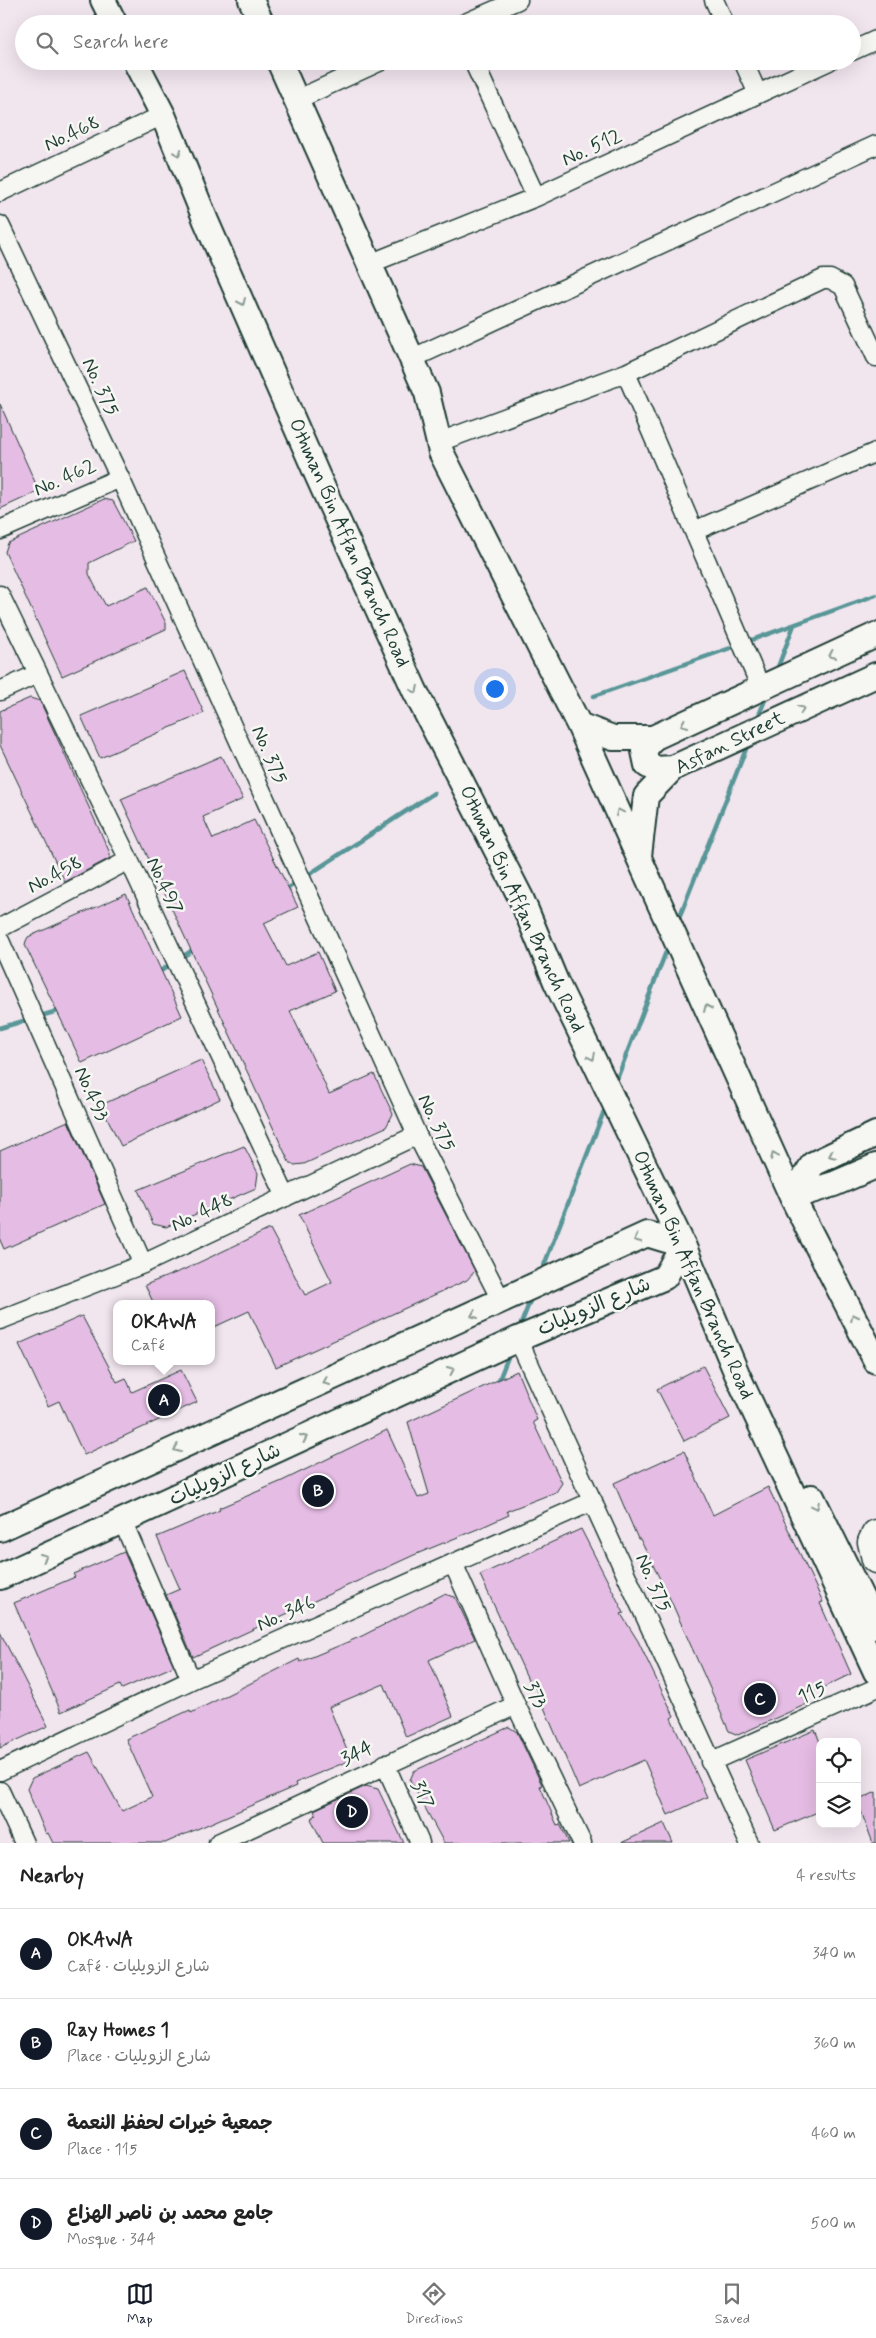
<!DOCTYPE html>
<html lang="en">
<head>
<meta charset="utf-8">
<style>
  body { margin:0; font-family:Mynerve,"Playpen Sans Arabic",sans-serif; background:#f6f6f6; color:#222 }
  .controls { position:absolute; right:15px; bottom:15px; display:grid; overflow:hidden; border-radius:10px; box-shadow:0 5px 20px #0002 }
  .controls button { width:45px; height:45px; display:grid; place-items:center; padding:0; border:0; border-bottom:1px solid #e0e0e0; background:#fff; color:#222; font:25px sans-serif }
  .you { position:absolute; left:494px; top:688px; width:18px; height:18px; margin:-12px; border:4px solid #fff; border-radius:50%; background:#1a73e8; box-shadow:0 0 0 8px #1a73e833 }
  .badge { display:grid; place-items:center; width:32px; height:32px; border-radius:50%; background:#111827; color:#fff; font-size:16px; font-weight:700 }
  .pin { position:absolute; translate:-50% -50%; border:2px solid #fff; box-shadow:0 1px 5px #0006 }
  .popup { position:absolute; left:113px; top:1300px; width:102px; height:65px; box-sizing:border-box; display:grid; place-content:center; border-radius:10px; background:#fff; filter:drop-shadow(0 1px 4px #0005); font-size:16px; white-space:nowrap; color:#767676 }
  .popup b { font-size:19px; color:#222 }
  .popup::after { content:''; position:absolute; left:50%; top:100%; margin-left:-10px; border:10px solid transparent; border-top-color:#fff }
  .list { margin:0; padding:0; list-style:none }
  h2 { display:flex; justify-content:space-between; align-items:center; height:65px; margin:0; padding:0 20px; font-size:21px }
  h2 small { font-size:16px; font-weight:400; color:#767676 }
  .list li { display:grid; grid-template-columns:32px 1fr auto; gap:15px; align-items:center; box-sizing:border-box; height:90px; padding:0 20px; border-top:1px solid #e0e0e0 }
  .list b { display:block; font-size:19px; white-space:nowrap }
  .list p { margin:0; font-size:16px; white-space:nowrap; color:#767676 }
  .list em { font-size:16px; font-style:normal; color:#767676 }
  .icon { flex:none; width:28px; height:28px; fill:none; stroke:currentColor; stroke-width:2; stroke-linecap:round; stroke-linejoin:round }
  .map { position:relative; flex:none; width:876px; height:1843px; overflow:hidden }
  .search { position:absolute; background:#fff; box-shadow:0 5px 20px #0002; left:15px; right:15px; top:15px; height:55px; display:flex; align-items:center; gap:12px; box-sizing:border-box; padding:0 18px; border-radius:28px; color:#767676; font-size:19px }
  .sheet { height:425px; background:#fff }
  nav { display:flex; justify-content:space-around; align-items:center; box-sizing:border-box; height:70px; border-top:1px solid #e0e0e0; background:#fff; font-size:14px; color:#767676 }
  nav a { display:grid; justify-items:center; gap:2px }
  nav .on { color:#111827 }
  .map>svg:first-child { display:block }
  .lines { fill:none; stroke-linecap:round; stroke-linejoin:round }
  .stream { stroke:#599697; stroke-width:4.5 }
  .building { fill:#e5bce4; stroke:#1f3d34 }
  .street-casing { stroke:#1f3d34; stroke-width:21 }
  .secondary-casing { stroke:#1f3d34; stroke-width:28 }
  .primary-casing { stroke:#1f3d34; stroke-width:31 }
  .street { stroke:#f6f6f2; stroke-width:18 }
  .secondary { stroke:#f6f6f2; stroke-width:24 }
  .primary { stroke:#f6f6f2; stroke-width:28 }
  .oneway { stroke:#8a9a93 }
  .labels { text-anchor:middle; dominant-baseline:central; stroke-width:5; stroke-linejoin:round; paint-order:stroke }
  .street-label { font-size:20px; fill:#1f3d34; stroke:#f6f6f2 }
</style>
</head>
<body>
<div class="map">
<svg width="876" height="1843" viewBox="0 0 876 1843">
  <rect width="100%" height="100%" fill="#f1e5ee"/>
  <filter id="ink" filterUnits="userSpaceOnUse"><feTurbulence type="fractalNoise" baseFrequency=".02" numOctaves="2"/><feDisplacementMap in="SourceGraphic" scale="10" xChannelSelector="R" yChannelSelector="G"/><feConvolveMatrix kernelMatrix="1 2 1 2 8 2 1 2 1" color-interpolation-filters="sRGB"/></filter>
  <g filter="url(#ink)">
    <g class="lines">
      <path class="stream" d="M 746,642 L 876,595
        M 776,672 L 794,625
        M 594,696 L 739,645
        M 757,720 L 767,695
        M 305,877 L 434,793
        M 284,891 L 299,881
        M 677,923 L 748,744
        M 179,959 L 196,948
        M 156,974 L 173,963
        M 37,1017 L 61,1010
        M 0,1028 L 30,1019
        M 615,1084 L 669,944
        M 541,1273 L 606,1106
        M 519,1329 L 532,1296
        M 497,1385 L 510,1352"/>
    </g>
    <path class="building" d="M 0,404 L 39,491 L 0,509 Z
      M 104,499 L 113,501 L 134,541 L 89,563 L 89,574 L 95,586 L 106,606 L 148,587 L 166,623 L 166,629 L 62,676 L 5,552 L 8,543 Z
      M 185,671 L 204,713 L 100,758 L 81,716 Z
      M 30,698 L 40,701 L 110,853 L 110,858 L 65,882 L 0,745 L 0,711 Z
      M 221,756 L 243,799 L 203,817 L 213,839 L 254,820 L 298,907 L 264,923 L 286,966 L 318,952 L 335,991 L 290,1011 L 322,1078 L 329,1094 L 374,1074 L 393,1114 L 386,1127 L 304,1164 L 294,1165 L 289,1162 L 121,799 Z
      M 126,894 L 182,1016 L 82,1063 L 25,945 L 26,941 L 28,937 Z
      M 201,1060 L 220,1099 L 121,1146 L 101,1105 Z
      M 68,1121 L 105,1204 L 4,1249 L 0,1240 L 0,1151 Z
      M 244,1146 L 258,1173 L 256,1188 L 166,1227 L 153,1224 L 138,1190 Z
      M 410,1164 L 421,1167 L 475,1271 L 467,1280 L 276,1367 L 249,1311 L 212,1328 L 212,1304 L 154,1304 L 145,1285 L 183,1270 L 270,1229 L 305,1295 L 332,1282 L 299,1215 Z
      M 82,1316 L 117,1382 L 126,1378 L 132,1392 L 181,1370 L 197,1402 L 84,1455 L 59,1401 L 48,1406 L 19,1344 Z
      M 703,1366 L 730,1418 L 684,1441 L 657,1389 Z
      M 517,1371 L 537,1420 L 533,1422 L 562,1483 L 556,1492 L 507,1511 L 509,1515 L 480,1528 L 414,1555 L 193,1657 L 166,1595 L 180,1589 L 157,1537 L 220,1510 L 219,1508 L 282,1481 L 387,1430 L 418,1498 L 429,1494 L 408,1422 Z
      M 684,1451 L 713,1515 L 768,1487 L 823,1602 L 820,1603 L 851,1674 L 803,1697 L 807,1704 L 738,1735 L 729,1731 L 671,1601 L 640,1539 L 638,1539 L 614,1483 Z
      M 581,1529 L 624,1613 L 621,1614 L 638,1641 L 674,1716 L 671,1718 L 707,1797 L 668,1815 L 644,1760 L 579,1789 L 546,1712 L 535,1687 L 532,1688 L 480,1575 Z
      M 124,1552 L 174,1666 L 122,1689 L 120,1685 L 61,1712 L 14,1603 L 75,1577 L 73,1574 Z
      M 444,1594 L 455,1597 L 475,1639 L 429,1660 L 453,1716 L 406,1737 L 384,1684 L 329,1707 L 351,1760 L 295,1783 L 296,1786 L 165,1843 L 53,1843 L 48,1833 L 46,1834 L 27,1789 L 32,1778 L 89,1752 L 122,1811 L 152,1797 L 126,1739 L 190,1710 L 191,1713 L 299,1659 L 300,1662 L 362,1636 Z
      M 0,1632 L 48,1726 L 0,1748 Z
      M 509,1727 L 517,1732 L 542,1785 L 540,1786 L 557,1825 L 560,1824 L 569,1843 L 444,1843 L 410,1780 L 414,1771 Z
      M 815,1730 L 820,1742 L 820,1811 L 775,1830 L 745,1760 Z
      M 366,1786 L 378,1789 L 404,1843 L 323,1843 L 311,1819 L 316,1815 L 314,1810 Z
      M 876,1792 L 876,1843 L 873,1843 L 857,1801 Z
      M 664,1823 L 673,1843 L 621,1843 Z"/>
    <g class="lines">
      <defs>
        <path id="street" d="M 714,0 L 725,24
          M 463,24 L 518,0
          M 852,51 L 876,40
          M 473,61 L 536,197
          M 743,61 L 758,94
          M 296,100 L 381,61
          M 0,192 L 163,115
          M 0,225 L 120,478 L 417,1135 L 502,1302
          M 369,264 L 536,197 L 829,61
          M 411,359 L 876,145
          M 626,373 L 761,688
          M 439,442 L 626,373 L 823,279 L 830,279 L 843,286 L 876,357
          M 0,530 L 120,478
          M 694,531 L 876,452
          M 0,595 L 129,860 L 286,1197
          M 0,691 L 37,674
          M 0,928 L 129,860
          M 0,941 L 143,1264
          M 0,1320 L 143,1264 L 417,1135
          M 518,1339 L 749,1843
          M 123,1522 L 191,1680
          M 453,1563 L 516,1705 L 582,1843
          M 710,1762 L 876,1688
          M 385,1764 L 420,1843
          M 0,1771 L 191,1680 L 593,1501
          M 0,1791 L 24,1843
          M 218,1843 L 516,1705"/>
        <path id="secondary" d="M 103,0 L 115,24
          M 251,0 L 262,24
          M 135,61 L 163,115 L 206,221 L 318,477 L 415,691 L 521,898 L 556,982 L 683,1245 L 737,1374 L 876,1672
          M 279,61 L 427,393 L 441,452 L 579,725 L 792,1197 L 876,1361
          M 579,725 L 613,738 L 653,738 L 876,635
          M 653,738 L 644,751 L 647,765 L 654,769 L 673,768
          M 639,856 L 646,796 L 673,768 L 876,675
          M 792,1197 L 813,1164 L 876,1134
          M 792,1197 L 834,1184 L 876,1166
          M 812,1497 L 876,1627
          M 0,1529 L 647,1234 L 683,1245 L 665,1277 L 518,1339 L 0,1577"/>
        <path id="primary" d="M 876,1534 L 872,1542 L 876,1559"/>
      </defs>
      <use href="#street" class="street-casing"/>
      <use href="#secondary" class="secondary-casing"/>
      <use href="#primary" class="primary-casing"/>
      <use href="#street" class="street"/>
      <use href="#secondary" class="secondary"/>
      <use href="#primary" class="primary"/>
    </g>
    <defs><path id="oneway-chevron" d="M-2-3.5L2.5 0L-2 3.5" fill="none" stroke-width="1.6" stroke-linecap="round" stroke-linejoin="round" transform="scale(1.25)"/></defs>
    <g class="oneway">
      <use href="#oneway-chevron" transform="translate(178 153) rotate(68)"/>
      <use href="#oneway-chevron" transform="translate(242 302) rotate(66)"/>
      <use href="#oneway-chevron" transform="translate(832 655) rotate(155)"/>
      <use href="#oneway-chevron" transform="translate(415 690) rotate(64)"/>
      <use href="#oneway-chevron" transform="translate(801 709) rotate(-25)"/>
      <use href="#oneway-chevron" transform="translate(684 724) rotate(155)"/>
      <use href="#oneway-chevron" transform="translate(619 812) rotate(-115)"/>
      <use href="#oneway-chevron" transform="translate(707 1008) rotate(-114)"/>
      <use href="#oneway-chevron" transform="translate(592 1057) rotate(64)"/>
      <use href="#oneway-chevron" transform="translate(832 1155) rotate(155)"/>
      <use href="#oneway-chevron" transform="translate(774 1156) rotate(-114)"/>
      <use href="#oneway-chevron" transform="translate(637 1239) rotate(155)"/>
      <use href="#oneway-chevron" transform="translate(474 1315) rotate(156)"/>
      <use href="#oneway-chevron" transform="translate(854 1317) rotate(-117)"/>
      <use href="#oneway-chevron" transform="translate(451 1370) rotate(-25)"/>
      <use href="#oneway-chevron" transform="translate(326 1382) rotate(156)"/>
      <use href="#oneway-chevron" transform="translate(304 1438) rotate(-25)"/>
      <use href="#oneway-chevron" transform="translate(177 1449) rotate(156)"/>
      <use href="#oneway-chevron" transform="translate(816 1506) rotate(64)"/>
      <use href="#oneway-chevron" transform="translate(44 1557) rotate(-24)"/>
    </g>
  </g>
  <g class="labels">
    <g class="street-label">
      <text transform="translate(72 134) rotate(-25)">No.468</text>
      <text transform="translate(592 148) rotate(-25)">No. 512</text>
      <text transform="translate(100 387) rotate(65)">No. 375</text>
      <text transform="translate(65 478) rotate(-24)">No. 462</text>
      <text transform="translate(349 543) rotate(66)">Othman Bin Affan Branch Road</text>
      <text transform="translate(730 743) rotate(-26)">Asfan Street</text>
      <text transform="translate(269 755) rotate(66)">No. 375</text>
      <text transform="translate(55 875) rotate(-28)">No.458</text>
      <text transform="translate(164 886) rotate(65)">No.497</text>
      <text transform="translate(522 909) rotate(65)">Othman Bin Affan Branch Road</text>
      <text transform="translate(91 1094) rotate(66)">No.493</text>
      <text transform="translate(436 1123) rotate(64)">No. 375</text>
      <text transform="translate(202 1213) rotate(-25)">No. 448</text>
      <text transform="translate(693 1275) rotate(66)">Othman Bin Affan Branch Road</text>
      <text transform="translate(594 1307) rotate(-23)">شارع الزويليات</text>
      <text transform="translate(225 1475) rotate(-25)">شارع الزويليات</text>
      <text transform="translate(653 1583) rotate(66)">No. 375</text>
      <text transform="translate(286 1614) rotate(-24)">No. 346</text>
      <text transform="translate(812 1693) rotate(-24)">115</text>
      <text transform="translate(535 1695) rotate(65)">373</text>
      <text transform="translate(357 1754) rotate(-25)">344</text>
      <text transform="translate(422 1795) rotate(66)">317</text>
    </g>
  </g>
</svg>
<div class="controls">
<button><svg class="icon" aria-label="locate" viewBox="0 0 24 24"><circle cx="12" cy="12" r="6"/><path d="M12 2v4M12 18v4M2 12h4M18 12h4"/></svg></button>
<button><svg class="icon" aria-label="layers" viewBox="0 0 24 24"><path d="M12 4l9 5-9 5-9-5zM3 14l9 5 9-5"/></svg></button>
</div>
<div class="you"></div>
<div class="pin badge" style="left:164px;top:1400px">A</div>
<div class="popup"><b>OKAWA</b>Café</div>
<div class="pin badge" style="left:318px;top:1491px">B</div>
<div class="pin badge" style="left:760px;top:1699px">C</div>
<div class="pin badge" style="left:352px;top:1812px">D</div>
<div class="search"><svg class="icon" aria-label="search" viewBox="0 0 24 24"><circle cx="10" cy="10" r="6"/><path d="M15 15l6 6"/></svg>Search here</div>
</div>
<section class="sheet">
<h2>Nearby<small>4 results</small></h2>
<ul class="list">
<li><span class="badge">A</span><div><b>OKAWA</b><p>Café · شارع الزويليات</p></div><em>340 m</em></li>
<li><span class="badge">B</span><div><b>Ray Homes 1</b><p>Place · شارع الزويليات</p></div><em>360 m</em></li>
<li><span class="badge">C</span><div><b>جمعية خيرات لحفظ النعمة</b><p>Place · 115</p></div><em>460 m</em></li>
<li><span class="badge">D</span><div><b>جامع محمد بن ناصر الهزاع</b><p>Mosque · 344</p></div><em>500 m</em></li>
</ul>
</section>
<nav>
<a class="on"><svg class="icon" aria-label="map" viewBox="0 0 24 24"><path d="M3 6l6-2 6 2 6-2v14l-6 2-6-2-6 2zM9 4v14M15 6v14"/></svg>Map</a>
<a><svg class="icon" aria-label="directions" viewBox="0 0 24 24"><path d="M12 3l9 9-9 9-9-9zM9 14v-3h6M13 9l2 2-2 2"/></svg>Directions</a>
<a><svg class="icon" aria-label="saved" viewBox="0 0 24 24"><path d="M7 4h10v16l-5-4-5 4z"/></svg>Saved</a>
</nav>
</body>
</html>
